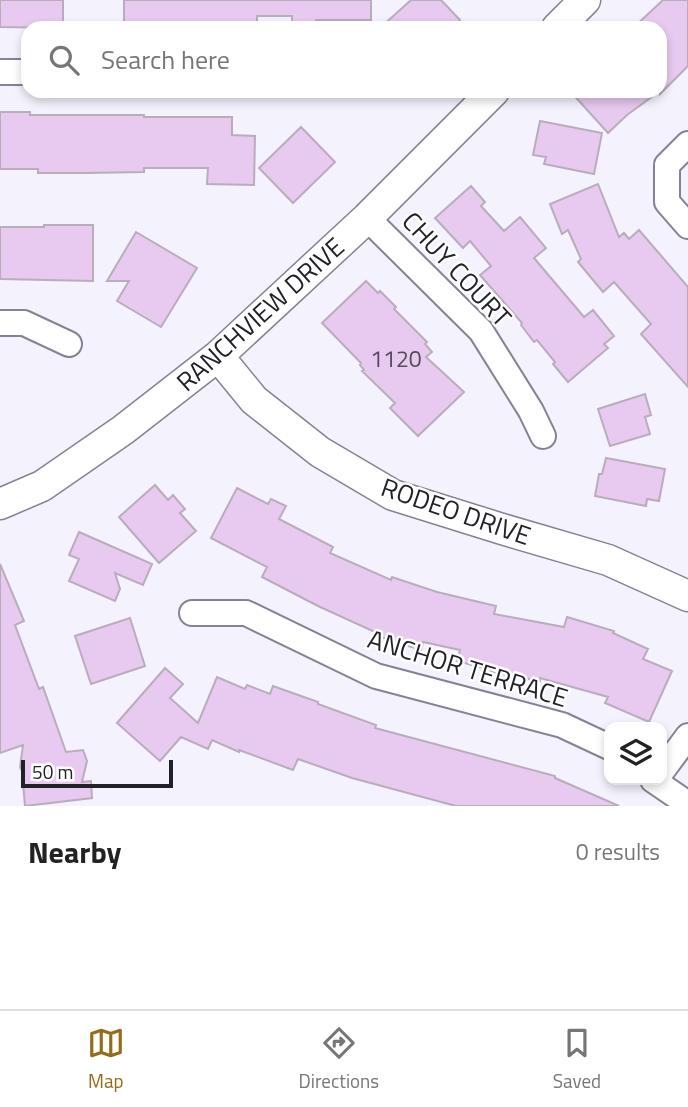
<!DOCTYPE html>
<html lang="en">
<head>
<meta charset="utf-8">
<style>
  body { margin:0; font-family:"Titillium Web",sans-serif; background:#f2f2f2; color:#222 }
  .controls { position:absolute; right:21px; bottom:21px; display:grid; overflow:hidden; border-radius:14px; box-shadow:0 4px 10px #0003 }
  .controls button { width:63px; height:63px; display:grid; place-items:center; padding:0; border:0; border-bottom:2px solid #e0e0e0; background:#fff; color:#222; font:35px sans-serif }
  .scale { position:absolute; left:21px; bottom:18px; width:152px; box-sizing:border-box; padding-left:7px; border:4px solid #212127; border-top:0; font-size:19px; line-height:24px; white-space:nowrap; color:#212127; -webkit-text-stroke:5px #fff; paint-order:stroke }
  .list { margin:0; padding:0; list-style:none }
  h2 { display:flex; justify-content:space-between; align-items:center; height:91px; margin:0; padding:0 28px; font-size:30px }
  h2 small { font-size:23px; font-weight:400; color:#767676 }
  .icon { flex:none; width:38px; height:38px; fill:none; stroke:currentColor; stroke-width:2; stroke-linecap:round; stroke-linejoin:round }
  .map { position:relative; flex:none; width:688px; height:806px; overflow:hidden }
  .search { position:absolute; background:#fff; box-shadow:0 4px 10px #0003; left:21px; right:21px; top:21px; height:77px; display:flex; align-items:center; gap:18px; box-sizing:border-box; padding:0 24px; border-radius:21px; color:#767676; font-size:26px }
  .sheet { height:203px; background:#fff }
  nav { display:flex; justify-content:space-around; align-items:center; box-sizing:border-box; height:98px; border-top:2px solid #e0e0e0; background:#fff; font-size:19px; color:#767676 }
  nav a { display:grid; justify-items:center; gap:4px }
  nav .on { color:#956b16 }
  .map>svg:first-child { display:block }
  .building { fill:#e8c9f0; stroke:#b9adbc; stroke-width:2 }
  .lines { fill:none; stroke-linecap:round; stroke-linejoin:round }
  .minor-casing { stroke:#848394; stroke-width:28 }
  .tertiary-casing { stroke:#848394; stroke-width:33 }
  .minor { stroke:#fff; stroke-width:24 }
  .tertiary { stroke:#fff; stroke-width:30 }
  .labels { text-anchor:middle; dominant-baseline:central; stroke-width:5; stroke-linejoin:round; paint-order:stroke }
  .number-label { font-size:23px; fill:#534b59 }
  .street-label { font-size:26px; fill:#212127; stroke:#fff }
</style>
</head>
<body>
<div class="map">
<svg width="688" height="806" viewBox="0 0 688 806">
  <rect width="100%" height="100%" fill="#f3f2fd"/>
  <path class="building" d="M 0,0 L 63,0 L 63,28 L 0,27 Z
    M 124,0 L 371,0 L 371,20 L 316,20 L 316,28 L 292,28 L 292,16 L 257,16 L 257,28 L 124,28 Z
    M 411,0 L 441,0 L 460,20 L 451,28 L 380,28 Z
    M 663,0 L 688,0 L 688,66 L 660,94 L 660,91 L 627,115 L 608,133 L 570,91 L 660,91 L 660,28 L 633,28 Z
    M 0,112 L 30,112 L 30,115 L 144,115 L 144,117 L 232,117 L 232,135 L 255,136 L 254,185 L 207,184 L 208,168 L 144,168 L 144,172 L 87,173 L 38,173 L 38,169 L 0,169 Z
    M 540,121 L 602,133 L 594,174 L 544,164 L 546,157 L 533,155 Z
    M 301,127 L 335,162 L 293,203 L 259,168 Z
    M 598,184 L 619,237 L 624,233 L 629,239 L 639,230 L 688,287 L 688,387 L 641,334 L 651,324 L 614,282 L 603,292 L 578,262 L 581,259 L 568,230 L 562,234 L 550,204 Z
    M 471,186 L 485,202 L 481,206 L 504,231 L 520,217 L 546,248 L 534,258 L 584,317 L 593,310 L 614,336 L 604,344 L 608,348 L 568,382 L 553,364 L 555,362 L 537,340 L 534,342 L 521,325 L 522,323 L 480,275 L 491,266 L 470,241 L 463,248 L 435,218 Z
    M 44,225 L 93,225 L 93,281 L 0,279 L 0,227 L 44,227 Z
    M 136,232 L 197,268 L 161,327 L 117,301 L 129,281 L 107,281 Z
    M 366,281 L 378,293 L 380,291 L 396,307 L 394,309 L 427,342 L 425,344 L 432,352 L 426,357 L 464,392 L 418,436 L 390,408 L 395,403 L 362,371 L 364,370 L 360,365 L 361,363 L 322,323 Z
    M 645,394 L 651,415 L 645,417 L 650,434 L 610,446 L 598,409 Z
    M 606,458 L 665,469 L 659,501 L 647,499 L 646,506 L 595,496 L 599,474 L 602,474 Z
    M 155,485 L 168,500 L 173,495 L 185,509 L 180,513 L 196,531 L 159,563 L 119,517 Z
    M 237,488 L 268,504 L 271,499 L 286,506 L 279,519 L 333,547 L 330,553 L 391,580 L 392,577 L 437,592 L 496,606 L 494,614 L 564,627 L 567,617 L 614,631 L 613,633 L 648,649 L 643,659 L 672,671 L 649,722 L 605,703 L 608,697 L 540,678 L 540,681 L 491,672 L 491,670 L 457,661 L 460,650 L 423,642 L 421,650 L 374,635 L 375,632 L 318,606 L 262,577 L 267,567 L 211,538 Z
    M 79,532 L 152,564 L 143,585 L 115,573 L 120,589 L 115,601 L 69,581 L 79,559 L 69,555 Z
    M 0,564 L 24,621 L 15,625 L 39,689 L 43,687 L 66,752 L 83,750 L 87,761 L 82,782 L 91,781 L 92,798 L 25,806 L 22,771 L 20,767 L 23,745 L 0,753 Z
    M 130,618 L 145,666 L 91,684 L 75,636 Z
    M 165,668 L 183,684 L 170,698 L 198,723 L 217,677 L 245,689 L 247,685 L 270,694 L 273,686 L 318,702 L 318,704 L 376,725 L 375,728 L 555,776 L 555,778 L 619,806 L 456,806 L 352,778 L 298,759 L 293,770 L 239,750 L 239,752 L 212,740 L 208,749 L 181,737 L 160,761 L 117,723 Z"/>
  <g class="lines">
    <defs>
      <path id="minor" d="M 0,72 L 28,72
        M 688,144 L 667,165 L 667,202 L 688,226
        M 367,218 L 481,331 L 531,411 L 543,436
        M 0,323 L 24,323 L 69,344
        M 192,613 L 246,613 L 376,676 L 562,725 L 609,747
        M 662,771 L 688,736
        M 653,780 L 688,804"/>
      <path id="tertiary" d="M 557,28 L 585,0
        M 218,356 L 254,400 L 320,452 L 393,495 L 502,529 L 608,560 L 688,596
        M 0,504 L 42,486 L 123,430 L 218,356 L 367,218 L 494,91"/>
    </defs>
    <use href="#minor" class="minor-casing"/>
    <use href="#tertiary" class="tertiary-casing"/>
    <use href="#minor" class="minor"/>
    <use href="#tertiary" class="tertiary"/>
  </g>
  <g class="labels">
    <g class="number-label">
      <text x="396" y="358">1120</text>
    </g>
    <g class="street-label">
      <text transform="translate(457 269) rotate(47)">CHUY COURT</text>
      <text transform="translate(260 314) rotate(-42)">RANCHVIEW DRIVE</text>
      <text transform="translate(456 511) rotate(19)">RODEO DRIVE</text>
      <text transform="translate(468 668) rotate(17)">ANCHOR TERRACE</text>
    </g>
  </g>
</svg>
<div class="controls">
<button><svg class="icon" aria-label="layers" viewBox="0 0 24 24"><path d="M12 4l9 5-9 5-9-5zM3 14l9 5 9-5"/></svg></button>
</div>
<div class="scale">50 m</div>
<div class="search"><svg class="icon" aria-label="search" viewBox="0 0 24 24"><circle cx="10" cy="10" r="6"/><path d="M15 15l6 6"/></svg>Search here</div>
</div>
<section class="sheet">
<h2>Nearby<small>0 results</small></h2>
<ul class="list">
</ul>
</section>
<nav>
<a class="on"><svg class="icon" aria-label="map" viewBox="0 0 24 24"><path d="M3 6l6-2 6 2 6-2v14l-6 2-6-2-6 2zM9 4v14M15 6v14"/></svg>Map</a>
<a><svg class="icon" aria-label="directions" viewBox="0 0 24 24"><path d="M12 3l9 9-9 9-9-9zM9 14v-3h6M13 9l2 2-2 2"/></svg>Directions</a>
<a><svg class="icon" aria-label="saved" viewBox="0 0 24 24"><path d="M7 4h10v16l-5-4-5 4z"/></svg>Saved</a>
</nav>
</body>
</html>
